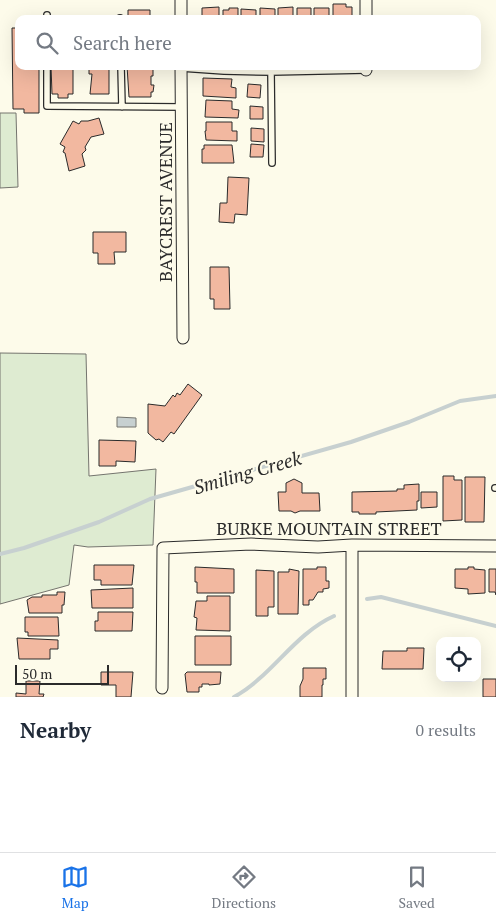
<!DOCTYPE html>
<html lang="en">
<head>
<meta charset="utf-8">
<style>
  body { margin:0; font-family:"PT Serif",serif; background:#f6f6f7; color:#1f2937 }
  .controls { position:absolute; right:15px; bottom:15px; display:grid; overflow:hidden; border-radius:10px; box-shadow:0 5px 20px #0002 }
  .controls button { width:45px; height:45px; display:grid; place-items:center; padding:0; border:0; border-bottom:1px solid #e0e1e3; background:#fff; color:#1f2937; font:25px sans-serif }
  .scale { position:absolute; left:15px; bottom:12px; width:94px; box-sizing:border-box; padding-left:5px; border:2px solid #2b2b2b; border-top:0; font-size:14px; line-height:18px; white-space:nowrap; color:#2b2b2b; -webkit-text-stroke:4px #fdfbea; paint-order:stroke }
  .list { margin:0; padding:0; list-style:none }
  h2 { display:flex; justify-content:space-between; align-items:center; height:65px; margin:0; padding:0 20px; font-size:21px }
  h2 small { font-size:16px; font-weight:400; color:#747a83 }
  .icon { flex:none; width:28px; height:28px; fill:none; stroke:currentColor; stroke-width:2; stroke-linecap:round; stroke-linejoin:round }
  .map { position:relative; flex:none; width:496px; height:697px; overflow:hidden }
  .search { position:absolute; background:#fff; box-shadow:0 5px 20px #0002; left:15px; right:15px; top:15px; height:55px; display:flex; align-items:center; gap:12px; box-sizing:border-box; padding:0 18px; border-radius:10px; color:#747a83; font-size:19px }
  .sheet { height:155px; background:#fff }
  nav { display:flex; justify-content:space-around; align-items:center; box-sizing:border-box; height:70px; border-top:1px solid #e0e1e3; background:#fff; font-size:14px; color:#747a83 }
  nav a { display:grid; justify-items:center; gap:2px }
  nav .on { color:#1a73e8 }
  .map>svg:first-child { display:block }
  .green { fill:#deebd1; stroke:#74746e }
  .water { fill:#c7d0d0; stroke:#74746e }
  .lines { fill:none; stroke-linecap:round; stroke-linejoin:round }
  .stream { stroke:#c7d0d0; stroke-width:4 }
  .building { fill:#f2b8a0; stroke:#2b2b2b }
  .service-casing { stroke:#2b2b2b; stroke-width:8 }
  .minor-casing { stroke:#2b2b2b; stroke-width:13 }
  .service { stroke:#fdfbea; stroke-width:5.5 }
  .minor { stroke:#fdfbea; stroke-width:11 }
  .labels { text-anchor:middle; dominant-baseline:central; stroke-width:4; stroke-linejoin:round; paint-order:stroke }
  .street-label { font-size:18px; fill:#2b2b2b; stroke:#fdfbea }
  .water-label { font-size:19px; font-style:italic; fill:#2b2b2b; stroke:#fdfbea }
</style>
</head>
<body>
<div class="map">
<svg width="496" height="697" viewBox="0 0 496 697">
  <rect width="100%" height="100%" fill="#fdfbea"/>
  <path class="green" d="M 0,113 L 16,113 L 18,187 L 0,188 Z
    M 0,353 L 86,354 L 89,476 L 156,469 L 153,545 L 88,547 L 74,545 L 69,585 L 0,604 Z"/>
  <path class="water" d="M 117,417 L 136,418 L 136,427 L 117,427 Z"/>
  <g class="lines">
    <path class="stream" d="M 0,554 L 24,548 L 99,522 L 150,499 L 351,442 L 409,422 L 460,401 L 496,396
      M 367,599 L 381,597 L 496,626
      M 234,697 C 272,676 294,634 334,616"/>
  </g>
  <path class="building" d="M 333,4 L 346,4 L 346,7 L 352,7 L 352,19 L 333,19 Z
    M 219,7 L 219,19 L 202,19 L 202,8 Z
    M 293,7 L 293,19 L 278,19 L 278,8 Z
    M 229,8 L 238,8 L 238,19 L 223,19 L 223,10 L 229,10 Z
    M 260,8 L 275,9 L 275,19 L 260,19 Z
    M 297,8 L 311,8 L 311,19 L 297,19 Z
    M 314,8 L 329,8 L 329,19 L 314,19 Z
    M 241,9 L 256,10 L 256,19 L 241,19 Z
    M 128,10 L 150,10 L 150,18 L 152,19 L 128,19 Z
    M 12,28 L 19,28 L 19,66 L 39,66 L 39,113 L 24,113 L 24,109 L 13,109 Z
    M 51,66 L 73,66 L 73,94 L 68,94 L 68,98 L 58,98 L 58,94 L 52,94 Z
    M 89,66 L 109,66 L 109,94 L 90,94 L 92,74 L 89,74 Z
    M 127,66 L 150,66 L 150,68 L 153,68 L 153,76 L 151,76 L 151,85 L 154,85 L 153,92 L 151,92 L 151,97 L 129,97 Z
    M 203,78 L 232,79 L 231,87 L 236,88 L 236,98 L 203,96 Z
    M 248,84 L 261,85 L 260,98 L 247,97 Z
    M 206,100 L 232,101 L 232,109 L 239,110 L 238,118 L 205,117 Z
    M 250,106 L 263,107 L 263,119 L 250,119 Z
    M 99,118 L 104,134 L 91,137 L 85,147 L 86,150 L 82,154 L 85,166 L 69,171 L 65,153 L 63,152 L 65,147 L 60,144 L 73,121 L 79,124 L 81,121 L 88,121 Z
    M 206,122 L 232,122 L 232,131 L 237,131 L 237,141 L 206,140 L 205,131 L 206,131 Z
    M 251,128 L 264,129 L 264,142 L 251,141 Z
    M 251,144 L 264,145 L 263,157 L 250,157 Z
    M 204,145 L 232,145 L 234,163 L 202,163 L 202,149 L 204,149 Z
    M 228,177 L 249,178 L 247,215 L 235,214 L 234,223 L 219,222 L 220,203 L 227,203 Z
    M 93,232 L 126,232 L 126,252 L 114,252 L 115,264 L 98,264 L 98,253 L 93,253 Z
    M 210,267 L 229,267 L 230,309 L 214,309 L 214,299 L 210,299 Z
    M 188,384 L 202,395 L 174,434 L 171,432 L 163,442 L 159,439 L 156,440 L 148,433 L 148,404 L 165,406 L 173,395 L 175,397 L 177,393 L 180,395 Z
    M 99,440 L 136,441 L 135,462 L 116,461 L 116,466 L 99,466 Z
    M 443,476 L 454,476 L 454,480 L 462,480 L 462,520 L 443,521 Z
    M 465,477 L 485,477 L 484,522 L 465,522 Z
    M 294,479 L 302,483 L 302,493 L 319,493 L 320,511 L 300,511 L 295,513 L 291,511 L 279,511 L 278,492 L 286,492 L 286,483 Z
    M 419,484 L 419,501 L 417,501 L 417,510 L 376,512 L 376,514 L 359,514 L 359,512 L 352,512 L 352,492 L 397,491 L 397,489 L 404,489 L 404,485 Z
    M 421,492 L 437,492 L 437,507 L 421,508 Z
    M 94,565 L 134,565 L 132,585 L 101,585 L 101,580 L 94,580 Z
    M 195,567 L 234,569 L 234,593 L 197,593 L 197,582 L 195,582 Z
    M 317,567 L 326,567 L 326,581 L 329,581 L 329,588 L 323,589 L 323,592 L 318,592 L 313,600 L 309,600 L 309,605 L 303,605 L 303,569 L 317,569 Z
    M 468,567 L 474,567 L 474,569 L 485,570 L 485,593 L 468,594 L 468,589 L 455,588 L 455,569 L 468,569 Z
    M 289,569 L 299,571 L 298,614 L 278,614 L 278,572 L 289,572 Z
    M 489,569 L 496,569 L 496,595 L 495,592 L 489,592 Z
    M 256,570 L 274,571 L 274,607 L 268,607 L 268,616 L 256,616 Z
    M 133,588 L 133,608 L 92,608 L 91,590 Z
    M 57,592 L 65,592 L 64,605 L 62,605 L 62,613 L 29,613 L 27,600 L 32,597 L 42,597 L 42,595 L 57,595 Z
    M 207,596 L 230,596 L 230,631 L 196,630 L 197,618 L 194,617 L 196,601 L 207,601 Z
    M 98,612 L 133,612 L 132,631 L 95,631 L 95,621 L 98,621 Z
    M 25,617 L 58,617 L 59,636 L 28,636 L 28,632 L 25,632 Z
    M 195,636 L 231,636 L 231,665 L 195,665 Z
    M 17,638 L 58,640 L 58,649 L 50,649 L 50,659 L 19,659 Z
    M 407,648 L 424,648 L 423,669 L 382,669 L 383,651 L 407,651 Z
    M 303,668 L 326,668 L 326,679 L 323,679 L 323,685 L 322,685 L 322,697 L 300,697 L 300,686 L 303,679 Z
    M 101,672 L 133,672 L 131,697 L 116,697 L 116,685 L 101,685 Z
    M 187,672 L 221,672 L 220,684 L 209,685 L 209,684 L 202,684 L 202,687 L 199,687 L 199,692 L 187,692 L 185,674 Z
    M 483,679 L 496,679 L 496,697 L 483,697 Z
    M 26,681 L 40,681 L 39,694 L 44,694 L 43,697 L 16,697 L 16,693 L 26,694 Z"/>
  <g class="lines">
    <defs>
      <path id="service" d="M 47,15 L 47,19
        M 120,18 L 120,19
        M 47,66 L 47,106 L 182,107
        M 121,66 L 122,107
        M 181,68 L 224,71 L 271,72 L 366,70
        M 271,72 L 272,163
        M 495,488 L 496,488"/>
      <path id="minor" d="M 181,0 L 181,19
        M 366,0 L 366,19
        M 181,66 L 183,338
        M 366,66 L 366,70
        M 352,545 L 352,697
        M 162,688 L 163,548 L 251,544 L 318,547 L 352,545 L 496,546"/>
    </defs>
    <use href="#service" class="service-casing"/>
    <use href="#minor" class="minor-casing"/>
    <use href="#service" class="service"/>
    <use href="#minor" class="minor"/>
  </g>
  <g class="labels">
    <g class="street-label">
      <text transform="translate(165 202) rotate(-90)">BAYCREST AVENUE</text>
      <text x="329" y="528">BURKE MOUNTAIN STREET</text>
    </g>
    <g class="water-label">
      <text transform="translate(247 472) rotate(-16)">Smiling Creek</text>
    </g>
  </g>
</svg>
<div class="controls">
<button><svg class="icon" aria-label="locate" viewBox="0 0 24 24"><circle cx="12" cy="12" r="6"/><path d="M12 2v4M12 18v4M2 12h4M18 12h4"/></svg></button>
</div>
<div class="scale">50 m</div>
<div class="search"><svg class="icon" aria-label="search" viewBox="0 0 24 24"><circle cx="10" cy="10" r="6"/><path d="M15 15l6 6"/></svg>Search here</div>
</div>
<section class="sheet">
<h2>Nearby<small>0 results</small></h2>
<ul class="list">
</ul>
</section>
<nav>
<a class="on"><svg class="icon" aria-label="map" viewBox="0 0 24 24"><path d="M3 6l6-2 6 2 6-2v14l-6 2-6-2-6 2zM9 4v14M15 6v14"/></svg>Map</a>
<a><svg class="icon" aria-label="directions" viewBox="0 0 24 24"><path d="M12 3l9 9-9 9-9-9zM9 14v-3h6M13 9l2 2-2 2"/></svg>Directions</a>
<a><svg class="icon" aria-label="saved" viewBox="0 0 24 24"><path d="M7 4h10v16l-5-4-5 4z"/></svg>Saved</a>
</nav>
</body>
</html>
